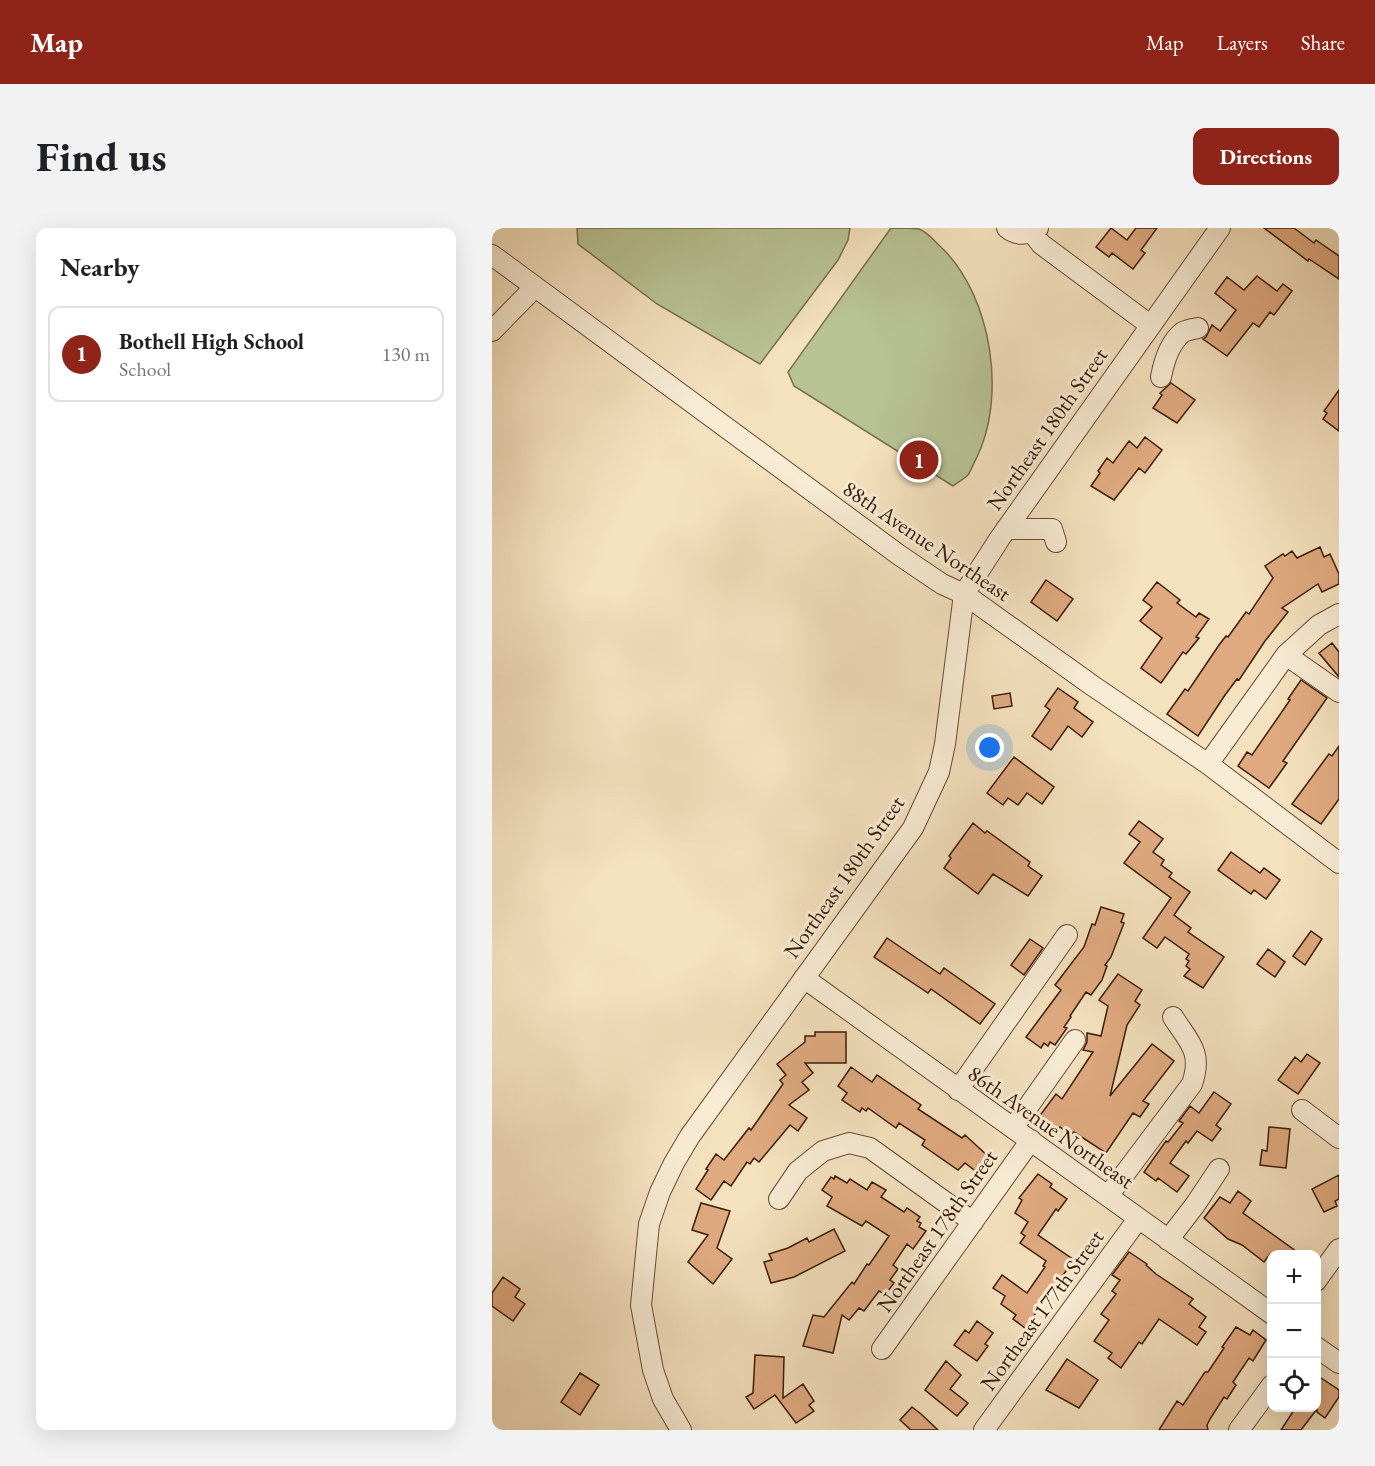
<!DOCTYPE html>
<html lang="en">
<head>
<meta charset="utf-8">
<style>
  body { margin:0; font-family:"EB Garamond",serif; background:#f2f2f2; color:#202124 }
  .controls { position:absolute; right:18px; bottom:18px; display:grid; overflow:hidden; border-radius:12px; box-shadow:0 6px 24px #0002 }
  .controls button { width:54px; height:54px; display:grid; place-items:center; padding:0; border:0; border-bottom:2px solid #e0e0e0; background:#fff; color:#202124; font:30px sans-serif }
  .you { position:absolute; left:498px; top:520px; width:21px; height:21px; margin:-15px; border:4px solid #fff; border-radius:50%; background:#1a73e8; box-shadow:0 0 0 9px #1a73e833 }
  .badge { display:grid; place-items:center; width:39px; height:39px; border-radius:50%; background:#8f2418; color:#fff; font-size:20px; font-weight:700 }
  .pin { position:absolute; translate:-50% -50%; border:3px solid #fff; box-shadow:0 2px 6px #0006 }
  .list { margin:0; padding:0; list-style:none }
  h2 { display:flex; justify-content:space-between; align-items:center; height:78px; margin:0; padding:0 24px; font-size:26px }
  h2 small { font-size:20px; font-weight:400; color:#757577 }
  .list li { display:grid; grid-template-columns:39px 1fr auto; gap:18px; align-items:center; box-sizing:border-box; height:96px; margin:0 12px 12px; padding:0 12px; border:2px solid #e0e0e0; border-radius:12px }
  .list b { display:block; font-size:22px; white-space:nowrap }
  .list p { margin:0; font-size:20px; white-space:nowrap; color:#757577 }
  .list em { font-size:20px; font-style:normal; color:#757577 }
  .icon { flex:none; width:33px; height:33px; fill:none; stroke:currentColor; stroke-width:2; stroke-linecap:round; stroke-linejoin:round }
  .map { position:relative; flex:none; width:847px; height:1202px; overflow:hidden; border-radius:12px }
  header { display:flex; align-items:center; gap:36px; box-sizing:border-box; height:84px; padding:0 30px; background:#8f2418; color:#fff }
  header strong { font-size:28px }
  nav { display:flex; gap:33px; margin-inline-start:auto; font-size:21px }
  .intro { display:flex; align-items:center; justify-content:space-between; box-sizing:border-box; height:144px; padding:0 36px }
  h1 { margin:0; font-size:42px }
  .button { padding:15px 27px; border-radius:12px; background:#8f2418; color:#fff; font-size:21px; font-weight:700 }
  main { display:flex; gap:36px; padding:0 36px }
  aside { flex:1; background:#fff; border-radius:12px; box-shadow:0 6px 24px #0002 }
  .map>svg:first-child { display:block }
  .green { fill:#b8c394; stroke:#796f4d; stroke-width:1.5 }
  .building { fill:#e0aa80; stroke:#3a1b06; stroke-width:1.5 }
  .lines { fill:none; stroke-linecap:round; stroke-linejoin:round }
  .minor-casing { stroke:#684c34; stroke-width:22 }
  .minor { stroke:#f8ecd5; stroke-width:20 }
  .labels { text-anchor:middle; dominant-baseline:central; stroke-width:6; stroke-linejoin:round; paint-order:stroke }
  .street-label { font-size:22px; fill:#3a1b06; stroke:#f8ecd5 }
</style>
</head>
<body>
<header>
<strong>Map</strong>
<nav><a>Map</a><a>Layers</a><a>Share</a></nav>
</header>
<div class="intro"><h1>Find us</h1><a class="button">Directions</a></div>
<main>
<aside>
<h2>Nearby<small></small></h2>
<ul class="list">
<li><span class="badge">1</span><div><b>Bothell High School</b><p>School</p></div><em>130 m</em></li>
</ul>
</aside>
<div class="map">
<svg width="847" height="1202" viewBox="0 0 847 1202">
  <rect width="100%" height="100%" fill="#f4e1be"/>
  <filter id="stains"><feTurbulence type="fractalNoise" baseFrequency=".00333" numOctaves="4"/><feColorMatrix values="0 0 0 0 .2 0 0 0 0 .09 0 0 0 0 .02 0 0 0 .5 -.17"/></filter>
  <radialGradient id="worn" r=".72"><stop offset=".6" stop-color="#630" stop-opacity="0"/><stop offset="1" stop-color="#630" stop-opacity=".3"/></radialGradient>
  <path class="green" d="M 358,0 L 356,12 L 346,32 L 268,136 L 165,76 L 86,16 L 85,0 Z
    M 399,0 C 407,0 419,0 427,1 C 436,4 444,15 451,21 C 500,70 515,170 484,231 C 481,236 479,243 476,247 C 472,251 465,255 461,258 L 302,158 L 296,144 Z"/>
  <path class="building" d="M 619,0 L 635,12 L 644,0 L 665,0 L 649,22 L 653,25 L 641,41 L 620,25 L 617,29 L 604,19 Z
    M 772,0 L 802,0 L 822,15 L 824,12 L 847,28 L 847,51 L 817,31 L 816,33 Z
    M 765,48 L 785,63 L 791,56 L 800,63 L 782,87 L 778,84 L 767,99 L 761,95 L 735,128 L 711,111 L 714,109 L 720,97 L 728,103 L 744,82 L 723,65 L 735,49 L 752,62 Z
    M 679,155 L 703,172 L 685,195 L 661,180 L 670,167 L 668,165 Z
    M 847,162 L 847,203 L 831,191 L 835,185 L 832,183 Z
    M 653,209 L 670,222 L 653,245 L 647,240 L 622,272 L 599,258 L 608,245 L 606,243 L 615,230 L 621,235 L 637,213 L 645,220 Z
    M 828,319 L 832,329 L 838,326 L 847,346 L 847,356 L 830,364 L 826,356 L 790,380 L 796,384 L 773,413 L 747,452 L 745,451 L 733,467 L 706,508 L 675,486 L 693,461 L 696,463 L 727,417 L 734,408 L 736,409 L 754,384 L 757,386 L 781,350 L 773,338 L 791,326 L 793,328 L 800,323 L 805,330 Z
    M 554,352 L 581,371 L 565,393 L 539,374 Z
    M 665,354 L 688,372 L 685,375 L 704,389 L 707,385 L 717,391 L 704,409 L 707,410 L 694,426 L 691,424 L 669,455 L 649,440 L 670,410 L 648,393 L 660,379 L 651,372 Z
    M 840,415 L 847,424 L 847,449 L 827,425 Z
    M 809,452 L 835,470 L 791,533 L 795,535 L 777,560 L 746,538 L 755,524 L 760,527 L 798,472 L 796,471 Z
    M 566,460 L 586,474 L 582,480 L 601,494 L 590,509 L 576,498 L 559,522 L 540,508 L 558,482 L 553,478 Z
    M 518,465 L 520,478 L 502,481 L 500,468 Z
    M 847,518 L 847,571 L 829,596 L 800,576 L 837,526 L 840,528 Z
    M 522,529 L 562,559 L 550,576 L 535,565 L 526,577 L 516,570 L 511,577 L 495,565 Z
    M 647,593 L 671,611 L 661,624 L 672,632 L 669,637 L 680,645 L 677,649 L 698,664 L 682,687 L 699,700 L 696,704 L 732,729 L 711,760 L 692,748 L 698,741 L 694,738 L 697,733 L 694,731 L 697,726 L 673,709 L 665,720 L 651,710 L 679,670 L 632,635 L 648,614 L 637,606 Z
    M 481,595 L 493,605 L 495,603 L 538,634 L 536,638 L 550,648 L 536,668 L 501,646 L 486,666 L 452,640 L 459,630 L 457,628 Z
    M 739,624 L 768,645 L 772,640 L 788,652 L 774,671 L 762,662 L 759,666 L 726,642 Z
    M 609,679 L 632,686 L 629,694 L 632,695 L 619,729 L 613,737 L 615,738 L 610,752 L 599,767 L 594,764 L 578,788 L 579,789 L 572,799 L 575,800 L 563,817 L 558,814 L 556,818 L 552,815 L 549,820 L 534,809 L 569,762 L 563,757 L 592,719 L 600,696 L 603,697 Z
    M 819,703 L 830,711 L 813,737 L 801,728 Z
    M 395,710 L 448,746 L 452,740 L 503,776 L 488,796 L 439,761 L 436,765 L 382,729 Z
    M 538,711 L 551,720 L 532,747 L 519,737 Z
    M 776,721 L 793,734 L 783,749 L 765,736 Z
    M 626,746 L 650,762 L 643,773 L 648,777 L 635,797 L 618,868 L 660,816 L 682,833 L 651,873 L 657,876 L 648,889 L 641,885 L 614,925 L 582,904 L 579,907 L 568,899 L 565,904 L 546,890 L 564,866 L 570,871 L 601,824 L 591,822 L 595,814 L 595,805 L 609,808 L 616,778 L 607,772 Z
    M 323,804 L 354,804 L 354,835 L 313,835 L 321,845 L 310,854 L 317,862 L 297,877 L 315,890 L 306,903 L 298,897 L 267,934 L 262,930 L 258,936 L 255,934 L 239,958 L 232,953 L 219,972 L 204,961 L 216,942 L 214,941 L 224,926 L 232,932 L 257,900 L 259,902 L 291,856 L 288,852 L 294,847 L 285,836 L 313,814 L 313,808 L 323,808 Z
    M 815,826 L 828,835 L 806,866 L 786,852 L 803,829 L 809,834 Z
    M 359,839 L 380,854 L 385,847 L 429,877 L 426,881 L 470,910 L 473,907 L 498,930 L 486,945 L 473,935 L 466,942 L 430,917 L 433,912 L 407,895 L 404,900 L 376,880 L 374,883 L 370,880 L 368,884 L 350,872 L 355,865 L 346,858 Z
    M 722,864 L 739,876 L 724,897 L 729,901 L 720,913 L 705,903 L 696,915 L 694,913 L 678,935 L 697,948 L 685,964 L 666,950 L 664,953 L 652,944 L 674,913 L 676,914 L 691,895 L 687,893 L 698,878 L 707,885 Z
    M 777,899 L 798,901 L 794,940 L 768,937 L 770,922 L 775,923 Z
    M 546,946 L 560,956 L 558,959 L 575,971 L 566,983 L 564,981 L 546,1007 L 582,1032 L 533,1100 L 521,1091 L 524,1087 L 509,1076 L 513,1068 L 501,1060 L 510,1047 L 535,1065 L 553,1039 L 551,1038 L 554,1033 L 528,1015 L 533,1008 L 529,1005 L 536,994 L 523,985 L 530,972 L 527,970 Z
    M 847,947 L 847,971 L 843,973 L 845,978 L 832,984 L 820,961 Z
    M 343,948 L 355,955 L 358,951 L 375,962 L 380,954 L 394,962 L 389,969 L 412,984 L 415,980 L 428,989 L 425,993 L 429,995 L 427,999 L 434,1003 L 421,1021 L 415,1016 L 401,1037 L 406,1041 L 398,1052 L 402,1055 L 393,1067 L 387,1063 L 372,1083 L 367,1080 L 357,1092 L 350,1087 L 341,1125 L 311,1118 L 321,1087 L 332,1089 L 360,1054 L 362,1056 L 375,1036 L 377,1037 L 397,1008 L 374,993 L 370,998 L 335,978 L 340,969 L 330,962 L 339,949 L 342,951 Z
    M 746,963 L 759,973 L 751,985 L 808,1026 L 778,1026 L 772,1034 L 750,1017 L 736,1011 L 712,990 L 728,969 L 738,975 Z
    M 209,975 L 238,983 L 225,1020 L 240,1031 L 221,1056 L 196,1034 L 216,1007 L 200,1002 Z
    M 342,1001 L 353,1023 L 302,1049 L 279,1055 L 272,1034 L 280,1032 L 277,1026 L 296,1020 L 315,1010 L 317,1014 Z
    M 637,1024 L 655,1036 L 654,1037 L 664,1046 L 701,1071 L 697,1076 L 714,1089 L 707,1099 L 714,1104 L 705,1117 L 667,1091 L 650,1116 L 647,1114 L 629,1140 L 616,1130 L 620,1125 L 602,1113 L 617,1092 L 609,1086 L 624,1066 L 620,1063 L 628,1052 L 620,1047 Z
    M 11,1049 L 28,1061 L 23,1069 L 33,1076 L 21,1093 L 0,1078 L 0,1065 Z
    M 485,1093 L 501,1105 L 493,1116 L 496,1118 L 485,1133 L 462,1117 L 473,1102 L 477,1105 Z
    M 744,1099 L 758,1107 L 761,1102 L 774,1112 L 761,1133 L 757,1130 L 741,1154 L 744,1157 L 735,1171 L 732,1169 L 718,1191 L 715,1197 L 716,1202 L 667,1202 L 685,1173 L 691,1177 L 713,1144 L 716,1144 L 732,1120 L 730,1119 Z
    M 263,1127 L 292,1129 L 291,1170 L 311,1156 L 322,1173 L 317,1177 L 322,1183 L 304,1195 L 283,1167 L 262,1181 L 254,1169 L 261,1165 Z
    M 575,1131 L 606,1152 L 587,1180 L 554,1162 Z
    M 454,1133 L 469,1147 L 458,1161 L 476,1175 L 465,1188 L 433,1162 Z
    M 88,1145 L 107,1157 L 88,1187 L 69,1174 Z
    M 829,1150 L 847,1162 L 847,1169 L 833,1190 L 825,1184 L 825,1181 L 809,1202 L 789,1202 L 804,1179 L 825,1179 L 825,1157 Z
    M 420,1179 L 429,1186 L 446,1202 L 419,1202 L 408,1192 Z"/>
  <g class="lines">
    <defs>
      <path id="minor" d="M 515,0 C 525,8 535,7 546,0
        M 540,4 L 549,16 L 658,97
        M 0,27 L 407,327 L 450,356 L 472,366 L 601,458 L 716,536 L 847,635
        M 0,103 L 43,59
        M 669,149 C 672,133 678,114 691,104 C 695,102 701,101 706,100
        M 514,301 L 560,301 L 564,314
        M 794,427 L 847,464
        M 716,536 L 794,427 L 827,397 L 847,386
        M 312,750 L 780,1086
        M 466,862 L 575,707
        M 810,882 L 847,910
        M 521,900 L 583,812
        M 616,968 L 700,856 C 711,824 697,814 681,789
        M 287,971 L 306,943 L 331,923 L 357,915 L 378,920 L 481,994
        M 676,1012 L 703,977 L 727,941
        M 824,1053 L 847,1021
        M 824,1119 L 847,1135
        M 390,1121 L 539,912
        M 189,1202 L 171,1171 L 161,1142 L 149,1077 L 157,996 L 168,964 L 182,935 L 198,908 L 421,600 L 447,544 L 453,516 L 472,366 L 508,310 L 728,0
        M 492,1202 L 646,991
        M 747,1202 L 780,1157"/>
    </defs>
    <use href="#minor" class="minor-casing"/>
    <use href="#minor" class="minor"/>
  </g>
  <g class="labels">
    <g class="street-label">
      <text transform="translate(555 201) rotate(-55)">Northeast 180th Street</text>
      <text transform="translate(435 313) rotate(34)">88th Avenue Northeast</text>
      <text transform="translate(352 649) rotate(-55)">Northeast 180th Street</text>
      <text transform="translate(559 899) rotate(35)">86th Avenue Northeast</text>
      <text transform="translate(445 1003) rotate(-55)">Northeast 178th Street</text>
      <text transform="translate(550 1082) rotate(-54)">Northeast 177th Street</text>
    </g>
  </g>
  <rect width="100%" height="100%" filter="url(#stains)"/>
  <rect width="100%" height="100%" fill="url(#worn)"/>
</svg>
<div class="controls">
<button>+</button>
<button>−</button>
<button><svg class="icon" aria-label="locate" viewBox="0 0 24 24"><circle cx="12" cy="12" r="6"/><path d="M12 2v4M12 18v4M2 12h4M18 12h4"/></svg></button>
</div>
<div class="you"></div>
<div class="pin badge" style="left:427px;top:232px">1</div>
</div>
</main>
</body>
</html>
